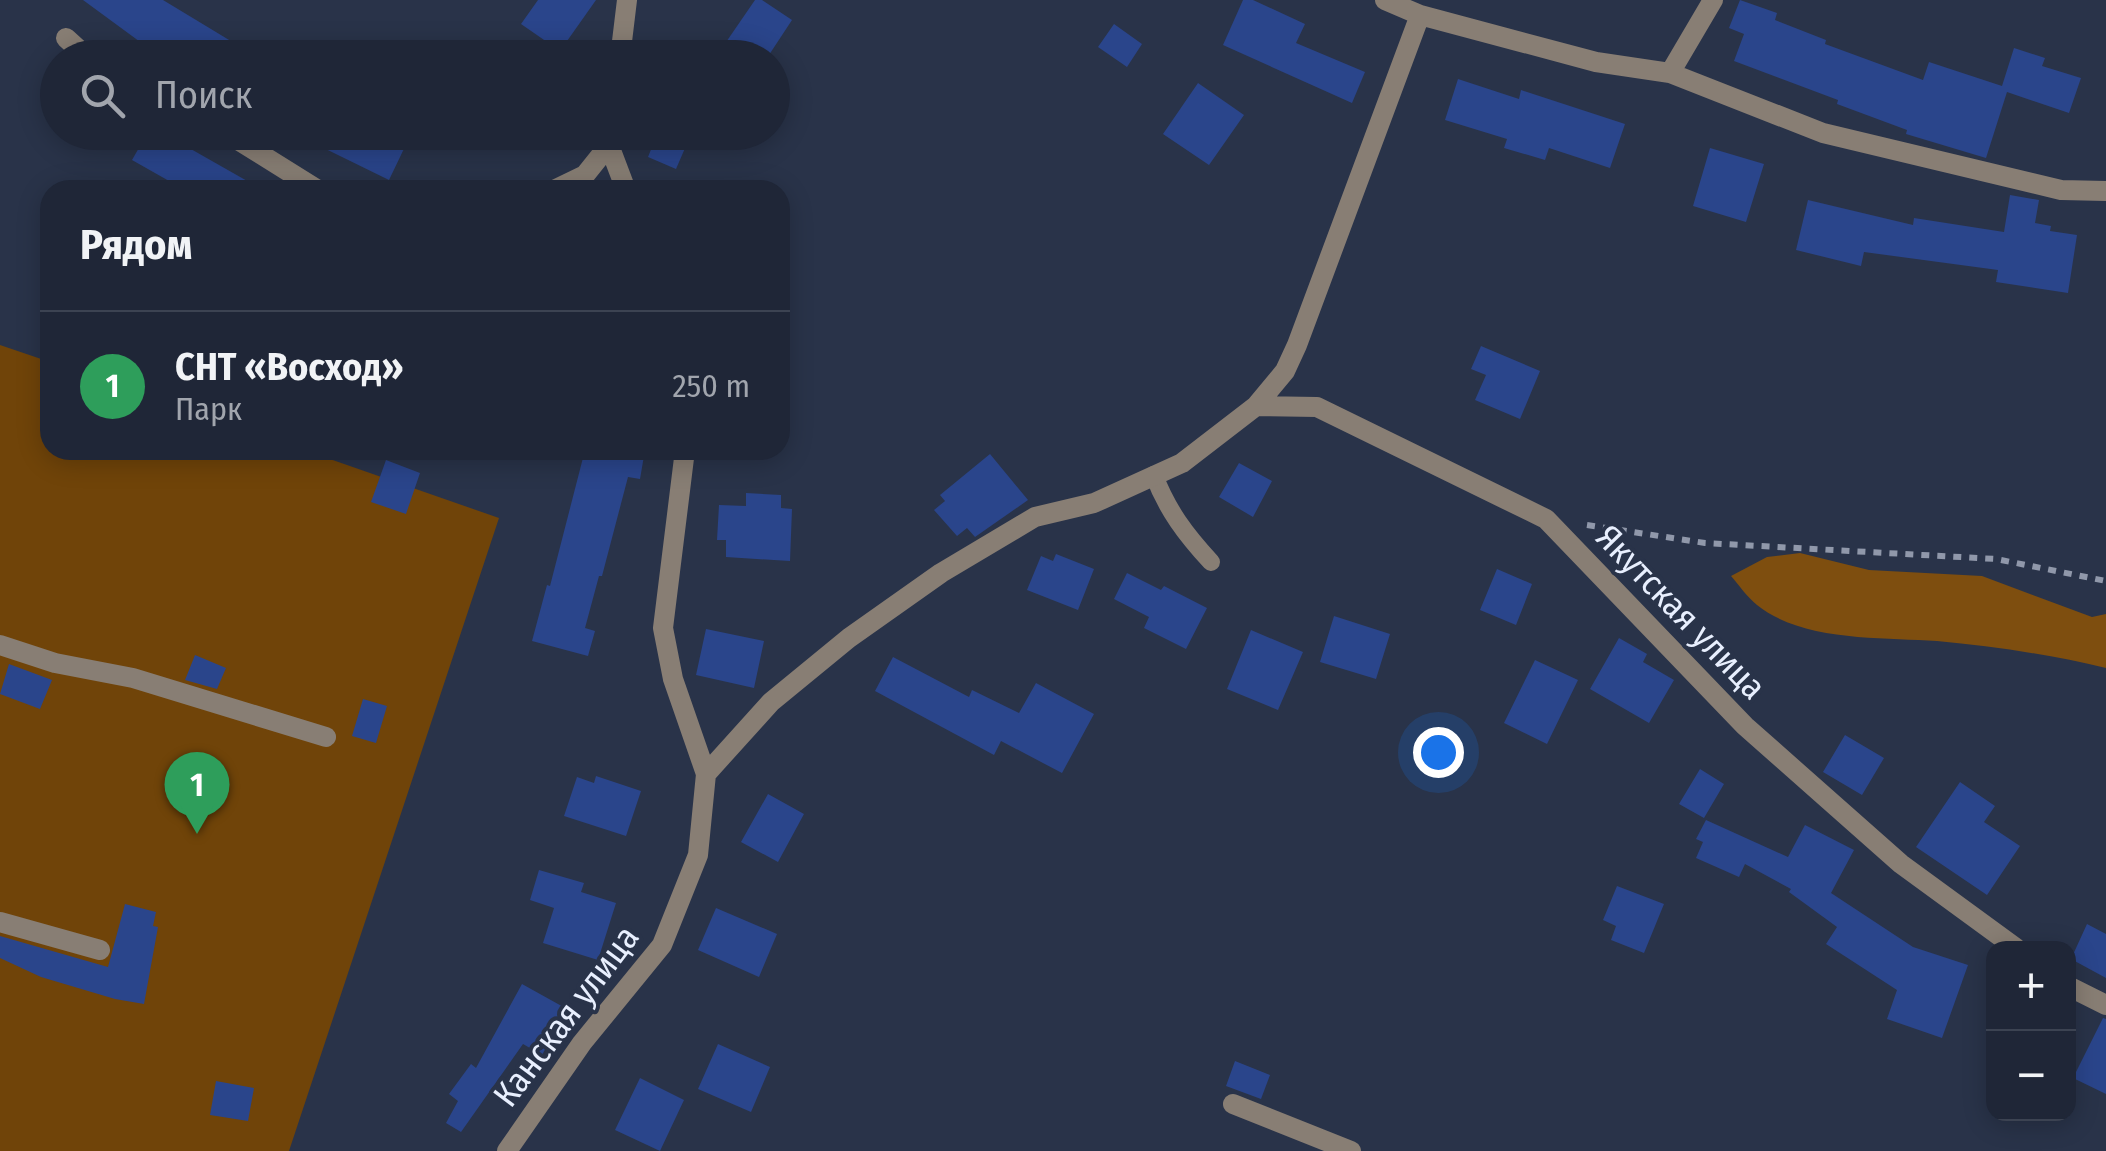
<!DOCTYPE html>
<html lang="ru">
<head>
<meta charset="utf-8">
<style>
  body { margin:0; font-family:"Fira Sans Condensed",sans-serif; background:#2c3242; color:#f1f3f6 }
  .controls { position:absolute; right:30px; bottom:30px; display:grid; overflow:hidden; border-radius:20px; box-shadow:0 5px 25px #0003 }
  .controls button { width:90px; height:90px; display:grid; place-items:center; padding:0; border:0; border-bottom:2px solid #3c4352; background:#1f2637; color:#f1f3f6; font:50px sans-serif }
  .you { position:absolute; left:1438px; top:752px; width:35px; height:35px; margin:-25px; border:8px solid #fff; border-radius:50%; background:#1a73e8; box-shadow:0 0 0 15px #1a73e833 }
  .badge { display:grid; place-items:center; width:65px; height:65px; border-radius:50%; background:#f4a344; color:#fff; font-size:32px; font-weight:700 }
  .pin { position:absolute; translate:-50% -82px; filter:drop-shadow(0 2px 5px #0008) }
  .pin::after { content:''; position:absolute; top:52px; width:35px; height:30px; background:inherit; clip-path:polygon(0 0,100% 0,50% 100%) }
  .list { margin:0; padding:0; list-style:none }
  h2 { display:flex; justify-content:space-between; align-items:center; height:130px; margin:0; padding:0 40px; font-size:42px }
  h2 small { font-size:32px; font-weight:400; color:#a1a5ad }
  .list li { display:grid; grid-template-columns:65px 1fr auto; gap:30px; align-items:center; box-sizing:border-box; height:150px; padding:0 40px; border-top:2px solid #3c4352 }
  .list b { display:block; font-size:38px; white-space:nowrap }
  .list p { margin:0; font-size:32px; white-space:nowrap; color:#a1a5ad }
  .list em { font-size:32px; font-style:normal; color:#a1a5ad }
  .icon { flex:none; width:55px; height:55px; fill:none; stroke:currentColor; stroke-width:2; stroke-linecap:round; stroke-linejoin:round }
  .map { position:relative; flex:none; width:2106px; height:1151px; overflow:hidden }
  .search { position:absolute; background:#1f2637; box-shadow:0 5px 25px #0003; left:40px; top:40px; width:750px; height:110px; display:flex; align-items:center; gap:25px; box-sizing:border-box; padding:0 35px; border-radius:55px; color:#a1a5ad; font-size:38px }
  .panel { position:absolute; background:#1f2637; box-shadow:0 5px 25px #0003; left:40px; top:180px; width:750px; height:280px; border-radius:30px }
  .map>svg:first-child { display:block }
  .green { fill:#704409 }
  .forest { fill:#7e4e0f }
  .building { fill:#2a458b }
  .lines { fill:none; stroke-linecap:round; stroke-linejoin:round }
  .path { stroke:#9098aa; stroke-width:6; stroke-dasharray:8 8; stroke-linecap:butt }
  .lane { stroke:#887e74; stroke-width:18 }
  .street { stroke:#887e74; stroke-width:20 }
  .labels { text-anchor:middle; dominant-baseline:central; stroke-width:8; stroke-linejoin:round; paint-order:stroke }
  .street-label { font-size:35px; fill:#e8effe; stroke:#293349 }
</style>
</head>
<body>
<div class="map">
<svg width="2106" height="1151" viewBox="0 0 2106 1151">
  <rect width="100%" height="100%" fill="#293349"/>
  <path class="green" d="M 0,345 L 50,362 L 50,450 L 304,450 L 499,518 L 289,1151 L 0,1151 Z"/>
  <path class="forest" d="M 1800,553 L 1869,570 L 1982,576 L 2092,617 L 2106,614 L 2106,668 C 2052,655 1993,646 1937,641 C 1883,637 1803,642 1757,605 C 1747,597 1739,585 1731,576 L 1767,557 Z"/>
  <path class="building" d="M 83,0 L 163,0 L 259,58 L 162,58 Z
    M 538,0 L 596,0 L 560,51 L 521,24 Z
    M 755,0 L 762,0 L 792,20 L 767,58 L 735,58 L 722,48 Z
    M 1243,0 L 1253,0 L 1305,24 L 1296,43 L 1365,72 L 1352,103 L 1223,45 Z
    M 1740,0 L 1777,13 L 1775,20 L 1826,40 L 1825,44 L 1923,80 L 1929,62 L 2002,86 L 2014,48 L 2045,58 L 2042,66 L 2081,78 L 2069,113 L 2007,92 L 1986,158 L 1906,134 L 1907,130 L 1837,104 L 1838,100 L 1734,61 L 1744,34 L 1729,28 Z
    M 1114,24 L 1142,44 L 1127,67 L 1098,47 Z
    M 1458,79 L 1519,99 L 1521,90 L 1625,124 L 1610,168 L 1549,148 L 1545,160 L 1504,148 L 1507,139 L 1445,120 Z
    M 1198,83 L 1244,115 L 1209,165 L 1163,134 Z
    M 148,132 L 180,132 L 175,140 L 263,190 L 185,190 L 132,160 Z
    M 291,132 L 412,132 L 389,180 Z
    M 658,132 L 692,132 L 676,169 L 648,157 Z
    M 1710,148 L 1764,164 L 1746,222 L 1693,206 Z
    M 2010,195 L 2039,200 L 2035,223 L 2051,226 L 2050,231 L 2077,235 L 2068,293 L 1996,282 L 1998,270 L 1864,252 L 1861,266 L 1796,250 L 1808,200 L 1913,225 L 1914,218 L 2004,232 Z
    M 1481,346 L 1540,371 L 1520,419 L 1475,400 L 1486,375 L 1471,369 Z
    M 585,450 L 645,450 L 640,479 L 628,477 L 602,576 L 599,576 L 585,628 L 595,631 L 588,656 L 532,641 L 547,585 L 550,586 Z
    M 990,454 L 1028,500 L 975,537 L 967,528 L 957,536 L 934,510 L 945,501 L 940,495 Z
    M 386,460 L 420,473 L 406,514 L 371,502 Z
    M 1239,463 L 1272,481 L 1253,517 L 1219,497 Z
    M 746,493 L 781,495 L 781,508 L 792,509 L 790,561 L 726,557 L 726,540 L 717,540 L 719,505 L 746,506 Z
    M 1056,554 L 1094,569 L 1078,610 L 1027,590 L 1041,556 L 1053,561 Z
    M 1497,569 L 1532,584 L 1516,625 L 1480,610 Z
    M 1127,573 L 1161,590 L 1164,586 L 1207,608 L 1186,649 L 1144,628 L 1149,617 L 1114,599 Z
    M 1334,616 L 1390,634 L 1376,679 L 1320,662 Z
    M 706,629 L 764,641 L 754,688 L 696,675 Z
    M 1251,630 L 1303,652 L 1278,710 L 1227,689 Z
    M 1619,638 L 1647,654 L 1643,662 L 1674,680 L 1649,723 L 1590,689 Z
    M 195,655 L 226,668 L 217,689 L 185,680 Z
    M 893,657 L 969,697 L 972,690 L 1019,713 L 1036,683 L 1094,714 L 1062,773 L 1001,741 L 994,755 L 875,691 Z
    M 1535,660 L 1578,680 L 1547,744 L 1504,723 Z
    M 9,664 L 52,680 L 40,709 L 0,694 Z
    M 363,699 L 387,706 L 376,743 L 352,736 Z
    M 1845,735 L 1884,758 L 1862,795 L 1823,772 Z
    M 1700,769 L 1724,784 L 1704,818 L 1679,804 Z
    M 596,776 L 641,791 L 626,836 L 564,816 L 577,777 L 594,783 Z
    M 1960,782 L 1995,806 L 1984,822 L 2020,846 L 1987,895 L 1916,847 Z
    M 768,794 L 804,814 L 778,862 L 741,842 Z
    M 1706,820 L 1788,857 L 1805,825 L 1854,850 L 1831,893 L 1913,947 L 1968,965 L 1942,1038 L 1887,1019 L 1897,990 L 1826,944 L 1837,927 L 1789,892 L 1791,889 L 1745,864 L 1739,877 L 1696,858 L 1703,842 L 1696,839 Z
    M 539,870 L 584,883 L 581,892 L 616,903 L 598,960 L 543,943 L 554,908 L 530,900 Z
    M 1617,886 L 1664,904 L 1644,953 L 1611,940 L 1616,926 L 1603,920 Z
    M 125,904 L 156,912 L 153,926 L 158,927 L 144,1004 L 115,999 L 41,977 L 0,958 L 0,936 L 108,967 Z
    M 716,908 L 777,934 L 759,977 L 698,950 Z
    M 2087,924 L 2106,934 L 2106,978 L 2071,959 Z
    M 522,984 L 567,1009 L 542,1055 L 523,1044 L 461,1132 L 446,1123 L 458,1101 L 449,1094 L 471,1064 L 476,1068 Z
    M 2103,1018 L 2106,1019 L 2106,1094 L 2073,1078 Z
    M 718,1044 L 770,1067 L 751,1112 L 698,1089 Z
    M 1235,1061 L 1270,1075 L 1261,1099 L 1226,1086 Z
    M 640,1078 L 684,1100 L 660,1151 L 615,1130 Z
    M 216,1081 L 254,1088 L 248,1121 L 210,1115 Z"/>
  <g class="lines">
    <path class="path" d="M 1587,525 L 1705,543 L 1996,559 L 2106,581"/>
    <path class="lane" d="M 1154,475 C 1167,510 1186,535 1211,562"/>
    <path class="street" d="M 1385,0 L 1420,15 L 1596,62 L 1670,73 L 1823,133 L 2061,190 L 2106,191
      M 66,38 L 88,58
      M 620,58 L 627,0
      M 1670,73 L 1713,0
      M 225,132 L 318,190
      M 610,135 L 609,145 L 626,190
      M 554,190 L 585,175 L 609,145
      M 1256,406 L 1317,407 L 1546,519 L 1745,726 L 1901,864 L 2016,948
      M 0,645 L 55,663 L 133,678 L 326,737
      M 706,774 L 771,702 L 849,638 L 941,573 L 1035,517 L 1094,503 L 1182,463 L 1256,406 L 1285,371 L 1297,345 L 1420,15
      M 0,922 L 100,950
      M 2068,986 L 2106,1005
      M 1233,1104 L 1351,1151
      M 507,1151 L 582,1043 L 662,945 L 698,855 L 706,774 L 673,679 L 663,628 L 685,450"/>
  </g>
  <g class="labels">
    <g class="street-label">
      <text transform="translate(1681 612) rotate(46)">Якутская улица</text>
      <text transform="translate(566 1016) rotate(-53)">Канская улица</text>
    </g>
  </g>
</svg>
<div class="controls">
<button>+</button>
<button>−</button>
</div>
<div class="you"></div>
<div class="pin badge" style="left:197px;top:834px;background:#2e9e5b">1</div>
<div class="search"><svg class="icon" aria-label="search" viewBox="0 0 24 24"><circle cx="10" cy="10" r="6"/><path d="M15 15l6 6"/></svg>Поиск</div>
<section class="panel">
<h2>Рядом<small></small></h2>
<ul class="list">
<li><span class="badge" style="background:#2e9e5b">1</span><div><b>СНТ «Восход»</b><p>Парк</p></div><em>250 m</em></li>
</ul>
</section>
</div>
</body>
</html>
